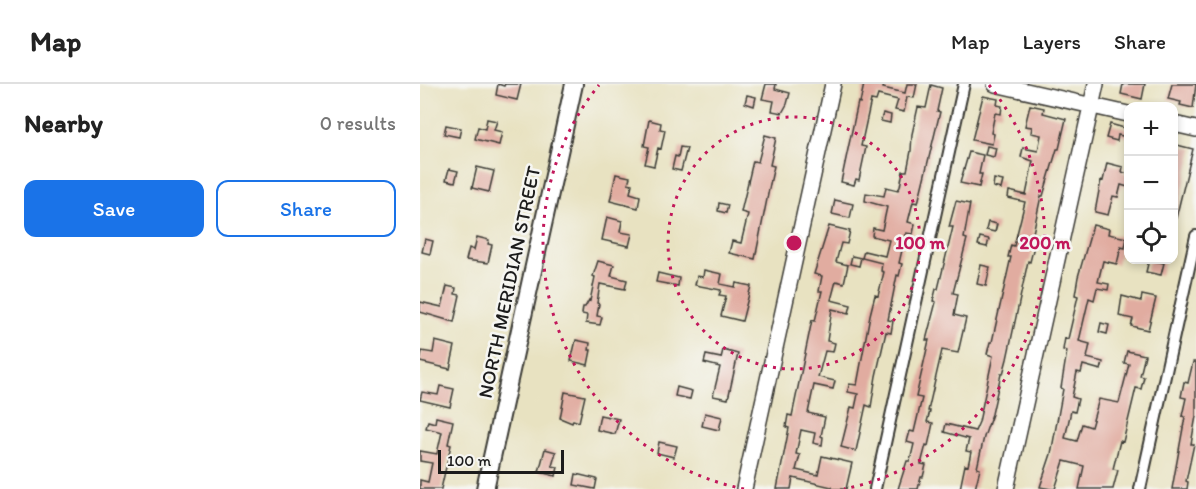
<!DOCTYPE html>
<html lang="en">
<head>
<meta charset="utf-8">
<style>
  body { margin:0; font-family:Itim,sans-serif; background:#f6f6f6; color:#222 }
  .controls { position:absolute; right:18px; top:18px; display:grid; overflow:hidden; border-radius:12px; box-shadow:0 3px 9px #0003 }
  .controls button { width:54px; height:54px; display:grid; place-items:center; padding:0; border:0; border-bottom:2px solid #e0e0e0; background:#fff; color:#222; font:30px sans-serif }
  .scale { position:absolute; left:18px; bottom:15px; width:126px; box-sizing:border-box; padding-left:6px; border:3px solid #1c1c1c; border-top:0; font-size:16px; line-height:21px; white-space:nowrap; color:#1c1c1c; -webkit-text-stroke:4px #f6f6f2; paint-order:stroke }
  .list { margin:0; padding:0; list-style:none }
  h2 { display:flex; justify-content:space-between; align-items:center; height:78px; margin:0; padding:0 24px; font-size:26px }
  h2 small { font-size:20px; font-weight:400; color:#767676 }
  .actions { display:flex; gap:12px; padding:18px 24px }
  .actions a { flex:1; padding:14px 0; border:2px solid #1a73e8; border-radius:12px; text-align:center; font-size:21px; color:#1a73e8 }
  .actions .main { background:#1a73e8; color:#fff }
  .icon { flex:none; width:33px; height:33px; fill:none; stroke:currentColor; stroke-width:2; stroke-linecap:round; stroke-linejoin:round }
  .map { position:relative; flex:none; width:776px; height:405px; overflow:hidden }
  header { display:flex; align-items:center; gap:36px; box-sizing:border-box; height:84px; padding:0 30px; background:#fff; border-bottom:2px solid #e0e0e0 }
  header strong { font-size:28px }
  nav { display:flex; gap:33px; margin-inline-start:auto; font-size:21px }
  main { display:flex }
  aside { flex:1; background:#fff }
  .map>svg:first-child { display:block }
  .building { fill:#e1aca0 }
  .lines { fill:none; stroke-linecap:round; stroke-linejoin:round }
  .street-casing { stroke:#3b3a35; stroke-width:14 }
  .secondary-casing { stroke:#3b3a35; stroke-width:18 }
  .primary-casing { stroke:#3b3a35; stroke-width:20 }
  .street { stroke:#fff; stroke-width:10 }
  .secondary { stroke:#fff; stroke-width:15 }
  .primary { stroke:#fff; stroke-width:16 }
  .ring { fill:none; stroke:#c2185b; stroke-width:3; stroke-dasharray:3 6 }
  .labels { text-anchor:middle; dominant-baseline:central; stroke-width:5; stroke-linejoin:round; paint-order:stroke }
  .street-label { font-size:20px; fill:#1c1c1c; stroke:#f6f6f2 }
  .centre { fill:#c2185b; stroke:#f6f6f2; stroke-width:3 }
  .ring-label { font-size:18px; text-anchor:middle; font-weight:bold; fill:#c2185b; stroke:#f6f6f2; stroke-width:5; stroke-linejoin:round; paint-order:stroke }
</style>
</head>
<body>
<header>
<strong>Map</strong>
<nav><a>Map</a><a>Layers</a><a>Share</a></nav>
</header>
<main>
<aside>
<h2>Nearby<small>0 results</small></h2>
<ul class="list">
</ul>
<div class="actions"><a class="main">Save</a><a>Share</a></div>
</aside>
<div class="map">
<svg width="776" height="405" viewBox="0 0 776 405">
  <rect width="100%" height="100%" fill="#f6f6f2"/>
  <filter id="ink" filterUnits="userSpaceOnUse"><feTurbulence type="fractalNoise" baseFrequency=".0167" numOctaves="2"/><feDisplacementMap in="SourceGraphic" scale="12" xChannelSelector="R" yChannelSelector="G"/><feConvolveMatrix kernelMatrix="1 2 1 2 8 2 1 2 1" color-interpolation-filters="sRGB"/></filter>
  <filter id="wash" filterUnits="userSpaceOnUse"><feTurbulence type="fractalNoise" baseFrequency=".008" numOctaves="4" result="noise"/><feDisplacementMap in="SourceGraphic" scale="24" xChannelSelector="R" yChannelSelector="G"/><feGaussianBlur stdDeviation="1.35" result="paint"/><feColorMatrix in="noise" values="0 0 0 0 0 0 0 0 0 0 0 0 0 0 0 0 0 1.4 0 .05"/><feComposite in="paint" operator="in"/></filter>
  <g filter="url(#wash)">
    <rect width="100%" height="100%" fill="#e8e2c1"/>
    <g id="blocks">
      <path class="building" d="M 78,0 L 84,2 L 85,0 L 101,0 L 97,16 L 76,11 Z
        M 346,0 L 356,0 L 355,5 L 370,9 L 367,20 L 362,29 L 352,27 L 354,17 L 342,15 Z
        M 444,0 L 464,0 L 463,4 L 485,9 L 487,0 L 497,0 L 494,14 L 487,13 L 484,28 L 475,26 L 478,16 L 458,11 L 456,17 L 451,16 L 441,62 L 446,63 L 439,96 L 436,95 L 434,101 L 421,98 L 438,18 L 440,19 Z
        M 703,0 L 725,0 L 722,15 L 701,10 Z
        M 752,0 L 776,0 L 773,24 L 760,21 L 761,18 L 748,15 Z
        M 511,1 L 522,4 L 517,27 L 520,28 L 498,119 L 493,118 L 488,138 L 495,140 L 493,150 L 486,149 L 479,179 L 482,180 L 479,192 L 477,191 L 468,236 L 473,237 L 471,249 L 466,248 L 456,292 L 451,323 L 446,321 L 436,367 L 421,363 L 431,323 L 435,324 L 438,310 L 428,308 L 429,300 L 437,301 L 450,231 L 455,211 L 458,212 L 464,188 L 461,187 L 462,179 L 442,174 L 444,167 L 465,172 L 469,156 L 452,152 L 453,144 L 462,146 L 467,123 L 445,117 L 446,109 L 464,112 L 466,103 L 478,106 L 480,103 L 483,87 L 487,87 L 491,67 L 492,50 L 498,23 L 506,24 Z
        M 327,11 L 336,13 L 334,22 L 325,19 Z
        M 563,12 L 578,15 L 577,21 L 582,22 L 581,30 L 575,29 L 571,49 L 574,50 L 572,60 L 552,56 Z
        M 610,21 L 624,24 L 623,29 L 646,35 L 639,65 L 637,65 L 623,112 L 621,112 L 613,149 L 617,150 L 610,178 L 608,177 L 587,275 L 583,290 L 581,290 L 572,330 L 564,353 L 557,384 L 560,385 L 555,405 L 540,405 L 545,381 L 548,382 L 551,368 L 546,367 L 549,355 L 524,348 L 526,340 L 555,347 L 559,338 L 573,272 L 567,270 L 570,258 L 572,258 L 578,231 L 591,173 L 588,173 L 591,161 L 594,162 L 605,118 L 588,114 L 589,107 L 606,111 L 613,77 L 601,73 L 603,64 L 618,67 L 621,51 L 611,49 L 612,43 L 605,42 Z
        M 463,29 L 471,31 L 470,39 L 461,37 Z
        M 67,35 L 77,37 L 74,46 L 82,48 L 79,61 L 55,55 L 58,43 L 65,45 Z
        M 229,36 L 241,39 L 240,45 L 245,46 L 241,65 L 238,64 L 234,82 L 225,80 L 229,63 L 224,62 Z
        M 690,40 L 708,45 L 707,53 L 698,51 L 697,57 L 686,54 Z
        M 26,41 L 41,44 L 39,53 L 24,50 Z
        M 345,51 L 356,54 L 350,81 L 354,82 L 350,100 L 335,175 L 309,169 L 312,157 L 321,159 L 328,130 L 321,128 L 333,77 L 338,78 Z
        M 753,60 L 773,65 L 756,134 L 753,134 L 753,83 L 756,72 L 753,71 Z
        M 567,62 L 576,64 L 574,73 L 565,71 Z
        M 260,63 L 267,64 L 261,87 L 252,85 L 255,72 L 258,73 Z
        M 549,68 L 563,71 L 559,90 L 562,90 L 559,103 L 540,99 Z
        M 687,79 L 703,83 L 702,88 L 708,90 L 708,103 L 701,101 L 698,113 L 693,112 L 688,131 L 675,128 L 681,96 L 683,97 Z
        M 57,83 L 74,87 L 69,108 L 52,104 Z
        M 29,85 L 38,87 L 35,98 L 26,96 Z
        M 196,90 L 210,93 L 208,99 L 212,100 L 210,109 L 220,112 L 218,124 L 190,117 Z
        M 574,95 L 583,97 L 581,105 L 573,103 Z
        M 415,116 L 433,120 L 430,134 L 412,130 Z
        M 536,117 L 550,120 L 544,154 L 547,155 L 533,209 L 538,210 L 534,231 L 546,234 L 538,269 L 522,266 L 508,327 L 510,327 L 507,338 L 513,339 L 508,362 L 506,361 L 501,380 L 506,381 L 503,393 L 501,393 L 498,405 L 478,405 L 487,377 L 490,377 L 494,360 L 487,358 L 490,347 L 494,348 L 502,314 L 496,313 L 509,256 L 506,256 L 516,218 L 513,217 L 516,205 L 518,205 L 533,143 L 529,143 Z
        M 299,119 L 308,121 L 306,129 L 298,127 Z
        M 187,133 L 202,137 L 200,148 L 212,150 L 209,162 L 182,156 Z
        M 568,138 L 577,140 L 575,148 L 566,146 Z
        M 673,141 L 689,145 L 688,150 L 707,154 L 705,164 L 701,163 L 697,180 L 683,177 L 678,198 L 689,200 L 688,206 L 677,204 L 674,216 L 669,214 L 659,257 L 670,260 L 667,274 L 683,278 L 681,286 L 663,281 L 661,289 L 657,288 L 652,313 L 658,315 L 655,328 L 651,327 L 645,354 L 657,357 L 662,340 L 671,343 L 679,315 L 699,319 L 709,280 L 704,279 L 707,267 L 725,271 L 720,292 L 724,293 L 721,305 L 716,304 L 703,358 L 700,357 L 693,385 L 698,386 L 693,405 L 659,405 L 664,382 L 644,377 L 635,405 L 631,405 L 620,403 L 631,370 L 643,305 L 641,304 L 647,267 L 643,266 L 645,254 L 648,255 L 658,212 L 655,211 L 658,193 Z
        M 409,142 L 430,147 L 427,160 L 421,159 L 416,178 L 428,181 L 424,199 L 416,197 L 411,216 L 431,221 L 429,229 L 412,225 L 407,257 L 415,259 L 413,268 L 405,267 L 398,293 L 415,297 L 413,305 L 394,301 L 388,329 L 405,333 L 401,352 L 403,353 L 402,361 L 393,359 L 395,349 L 381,346 L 376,370 L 380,371 L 376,386 L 398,391 L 402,372 L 432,379 L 426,405 L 412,405 L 412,403 L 373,394 L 371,405 L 357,405 L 369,344 L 366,343 L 368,331 L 372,332 L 392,236 L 395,237 L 402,207 L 399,207 L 402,192 L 394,190 Z
        M 57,153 L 69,156 L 68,160 L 72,161 L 68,179 L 46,176 L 49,164 L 54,166 Z
        M 560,153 L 569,155 L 567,163 L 558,161 Z
        M 5,155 L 13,157 L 10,170 L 2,168 Z
        M 432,172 L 441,174 L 439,182 L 430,180 Z
        M 729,176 L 744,179 L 741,191 L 726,188 Z
        M 178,177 L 194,181 L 191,192 L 207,196 L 205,205 L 180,200 L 177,219 L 179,220 L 177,232 L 182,233 L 180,241 L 166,239 L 167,231 L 162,230 L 163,223 L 165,223 L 169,216 L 170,217 L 175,193 L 173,192 Z
        M 561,181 L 570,183 L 566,202 L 557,200 Z
        M 284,186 L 302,190 L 300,200 L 315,203 L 316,199 L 331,202 L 322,237 L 301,232 L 306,212 L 299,211 L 301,206 L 275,201 L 277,192 L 283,193 Z
        M 238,189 L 259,194 L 258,202 L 236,198 Z
        M 27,202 L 36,204 L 35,210 L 40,211 L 34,238 L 0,228 L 0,218 L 22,223 Z
        M 722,211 L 736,214 L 728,246 L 711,242 L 713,235 L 699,232 L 702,212 L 721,217 Z
        M 681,239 L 689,241 L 687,250 L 679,248 Z
        M 156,256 L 170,259 L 169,266 L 171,266 L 168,281 L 151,277 Z
        M 15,257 L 35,262 L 30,285 L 0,278 L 2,267 L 13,269 Z
        M 303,266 L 318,270 L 308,315 L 293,312 L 300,283 L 284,279 L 286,271 L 301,274 Z
        M 773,278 L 776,278 L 776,332 L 771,360 L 774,360 L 766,397 L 768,398 L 767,405 L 752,405 L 765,333 L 762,332 L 766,314 L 761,313 L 764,298 L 768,299 Z
        M 20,302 L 34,305 L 30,323 L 0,316 L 2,308 L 18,311 Z
        M 257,303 L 272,307 L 270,315 L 255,312 Z
        M 145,308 L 165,312 L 159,338 L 153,336 L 152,339 L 140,334 Z
        M 285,329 L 302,333 L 299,346 L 282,342 Z
        M 180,331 L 199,335 L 195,350 L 177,346 Z
        M 16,333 L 33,337 L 28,360 L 31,361 L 21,405 L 0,405 L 0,396 L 8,398 L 12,379 L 0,377 L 0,367 L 17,370 L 22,348 L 6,344 L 8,337 L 15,339 Z
        M 239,358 L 257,362 L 254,373 L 237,369 Z
        M 125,365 L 136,368 L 132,382 L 138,383 L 136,392 L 119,388 Z
        M 156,390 L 177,395 L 175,405 L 154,401 Z"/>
    </g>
  </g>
  <g filter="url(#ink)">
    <use href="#blocks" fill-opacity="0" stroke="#3b3a35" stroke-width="1.5"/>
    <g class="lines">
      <defs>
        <path id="street" d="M 455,405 L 544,0
          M 720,405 L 776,152"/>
        <path id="secondary" d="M 575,0 L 708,30
          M 754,40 L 776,45
          M 324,405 L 413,0
          M 586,405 L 676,0"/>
        <path id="primary" d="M 65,405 L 154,0"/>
      </defs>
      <use href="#street" class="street-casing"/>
      <use href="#secondary" class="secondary-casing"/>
      <use href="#primary" class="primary-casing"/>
      <use href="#street" class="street"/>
      <use href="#secondary" class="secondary"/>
      <use href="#primary" class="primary"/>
    </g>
  </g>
  <g class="ring">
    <circle cx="374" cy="159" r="126"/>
    <path d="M324 405A251 251 0 0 1 179 1M569 1A251 251 0 0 1 424 405"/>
  </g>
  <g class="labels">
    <g class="street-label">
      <text transform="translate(89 198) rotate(-78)">NORTH MERIDIAN STREET</text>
    </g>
  </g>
  <circle cx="374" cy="159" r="9" class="centre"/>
  <g class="ring-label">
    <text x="500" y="165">100 m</text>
    <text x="625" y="165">200 m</text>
  </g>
</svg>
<div class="controls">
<button>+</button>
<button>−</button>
<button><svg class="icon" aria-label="locate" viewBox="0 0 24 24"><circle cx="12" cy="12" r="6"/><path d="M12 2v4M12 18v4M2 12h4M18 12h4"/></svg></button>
</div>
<div class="scale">100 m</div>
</div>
</main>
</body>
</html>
